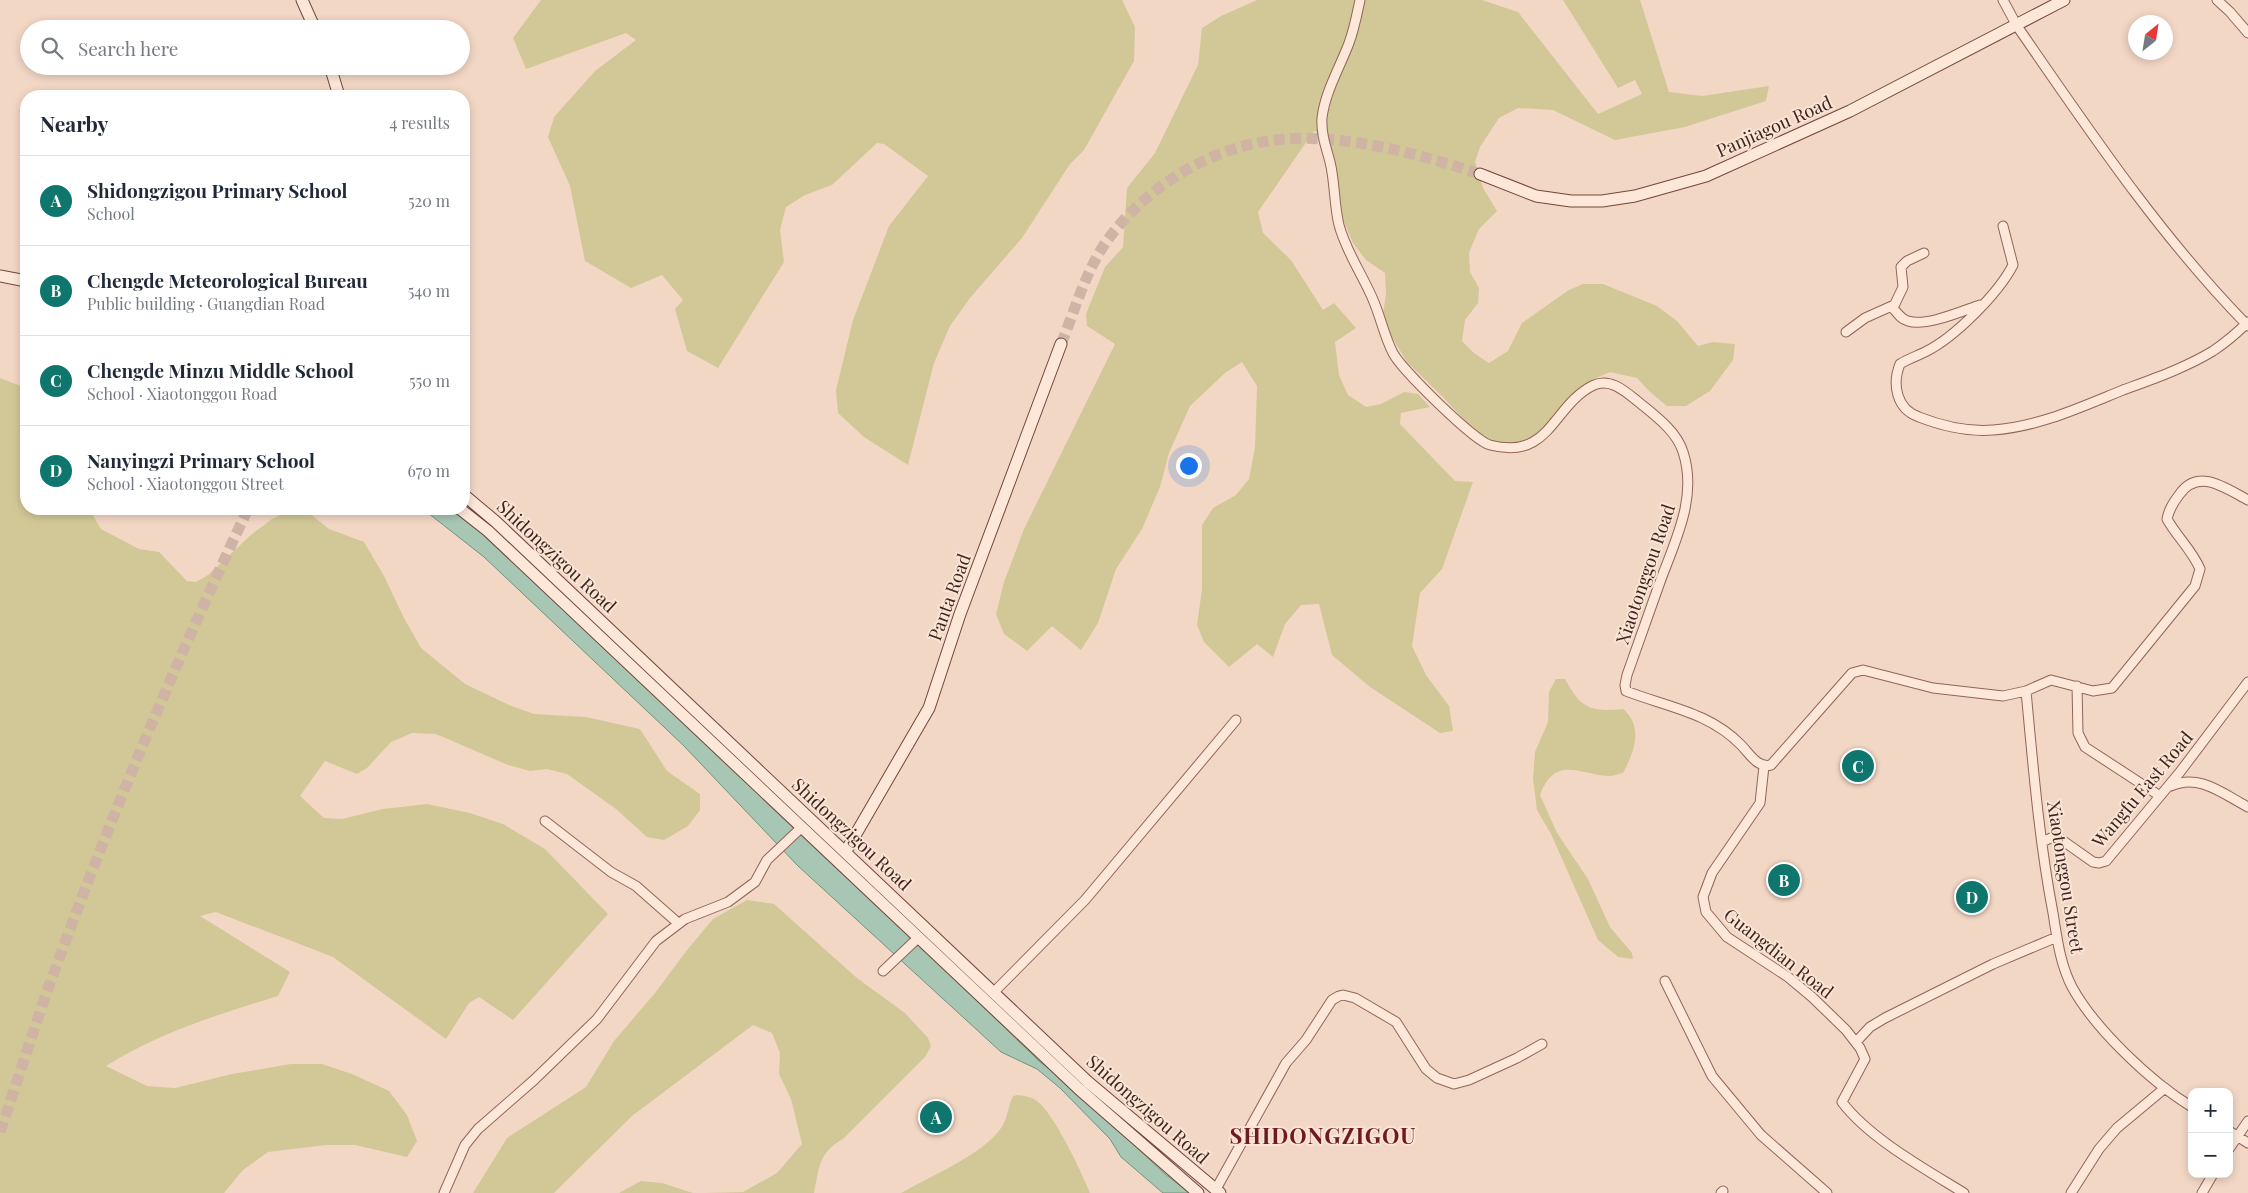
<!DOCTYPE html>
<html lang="en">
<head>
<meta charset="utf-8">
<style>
  body { margin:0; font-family:"Playfair Display",serif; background:#f2f2f3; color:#1f2937 }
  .controls { position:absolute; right:15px; bottom:15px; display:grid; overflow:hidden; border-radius:10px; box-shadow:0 2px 8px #0003 }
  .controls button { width:45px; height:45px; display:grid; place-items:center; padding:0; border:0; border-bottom:1px solid #e0e1e3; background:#fff; color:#1f2937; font:25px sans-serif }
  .compass { position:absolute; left:2128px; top:15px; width:45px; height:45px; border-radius:50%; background:#fff; box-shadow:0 2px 8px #0003; rotate:30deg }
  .you { position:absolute; left:1188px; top:465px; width:18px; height:18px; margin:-12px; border:4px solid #fff; border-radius:50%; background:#1a73e8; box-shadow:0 0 0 8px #1a73e833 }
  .badge { display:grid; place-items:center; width:32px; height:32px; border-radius:50%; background:#0f766e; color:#fff; font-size:16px; font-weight:700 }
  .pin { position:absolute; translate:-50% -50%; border:2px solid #fff; box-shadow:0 1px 5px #0006 }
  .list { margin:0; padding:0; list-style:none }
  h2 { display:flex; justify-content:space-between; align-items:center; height:65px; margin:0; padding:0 20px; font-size:21px }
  h2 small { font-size:16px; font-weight:400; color:#747a83 }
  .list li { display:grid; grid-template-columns:32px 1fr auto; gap:15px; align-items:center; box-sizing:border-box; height:90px; padding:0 20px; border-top:1px solid #e0e1e3 }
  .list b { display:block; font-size:19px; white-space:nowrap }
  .list p { margin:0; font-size:16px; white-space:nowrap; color:#747a83 }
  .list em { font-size:16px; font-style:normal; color:#747a83 }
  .icon { flex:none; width:28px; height:28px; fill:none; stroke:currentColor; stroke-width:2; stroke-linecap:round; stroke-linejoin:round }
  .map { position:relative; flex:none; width:2248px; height:1193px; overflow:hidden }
  .search { position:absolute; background:#fff; box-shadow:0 2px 8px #0003; left:20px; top:20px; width:450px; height:55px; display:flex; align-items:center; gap:12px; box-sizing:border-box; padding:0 18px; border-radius:28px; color:#747a83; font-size:19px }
  .panel { position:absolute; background:#fff; box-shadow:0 2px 8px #0003; left:20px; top:90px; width:450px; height:425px; border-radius:20px }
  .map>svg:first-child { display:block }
  .green { fill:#d2c897 }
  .water { fill:#a7c6b3; stroke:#6c957f }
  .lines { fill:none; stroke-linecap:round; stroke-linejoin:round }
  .secondary-tunnel { stroke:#cfb3a4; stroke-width:11; stroke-dasharray:11 5.5; stroke-linecap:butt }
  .street-casing { stroke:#906558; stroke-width:11 }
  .secondary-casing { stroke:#72463b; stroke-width:13 }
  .street { stroke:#fce7d9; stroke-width:9 }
  .secondary { stroke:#fce7d9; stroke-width:11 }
  .labels { text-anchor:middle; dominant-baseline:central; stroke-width:4; stroke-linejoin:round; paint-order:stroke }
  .street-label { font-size:18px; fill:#3f241e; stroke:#f9e4d5 }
  .district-label { font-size:22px; font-weight:bold; letter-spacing:1px; fill:#701920; stroke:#f9e4d5 }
</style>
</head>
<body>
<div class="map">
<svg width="2248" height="1193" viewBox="0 0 2248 1193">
  <rect width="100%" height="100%" fill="#f3d7c5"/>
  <path class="green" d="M 541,0 L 1122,0 L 1135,27 L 1134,61 L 1084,150 L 1070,164 L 1022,238 L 970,298 L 950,326 L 934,363 L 908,465 L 864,437 L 838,413 L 836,390 L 853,320 L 889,226 L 928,176 L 884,144 L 877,143 L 832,185 L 805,195 L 786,207 L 780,230 L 784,262 L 718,368 L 687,351 L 675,309 L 683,300 L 662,275 L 631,288 L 585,261 L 570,186 L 548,137 L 554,117 L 595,71 L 636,40 L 626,33 L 526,69 L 513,38 Z
    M 1257,0 L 1482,0 L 1518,12 L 1598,114 L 1642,94 L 1635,80 L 1618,88 L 1563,0 L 1640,0 L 1669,92 L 1702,96 L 1769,86 L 1766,101 L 1685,127 L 1615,140 L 1553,110 L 1518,108 L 1499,118 L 1480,147 L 1475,162 L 1483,188 L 1497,211 L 1479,229 L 1469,253 L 1470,272 L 1479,288 L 1478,303 L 1465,320 L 1462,341 L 1474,353 L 1489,363 L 1508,351 L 1522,323 L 1569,290 L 1583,284 L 1603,284 L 1657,306 L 1677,321 L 1698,346 L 1713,342 L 1735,344 L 1733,360 L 1710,391 L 1686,406 L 1667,406 L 1650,392 L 1637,378 L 1610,372 L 1594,379 L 1566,401 L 1546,426 L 1529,440 L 1499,444 L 1474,431 L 1443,397 L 1407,362 L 1385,326 L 1383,314 L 1386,294 L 1385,273 L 1366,260 L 1353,243 L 1341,215 L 1334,160 L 1325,135 L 1314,131 L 1258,212 L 1263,233 L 1291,260 L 1323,310 L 1334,303 L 1356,328 L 1335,342 L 1339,375 L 1348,395 L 1366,407 L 1381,404 L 1404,392 L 1418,394 L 1430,407 L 1401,413 L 1400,424 L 1455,481 L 1473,482 L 1442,569 L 1420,593 L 1412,646 L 1426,675 L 1449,706 L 1453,731 L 1440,733 L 1370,687 L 1332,655 L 1319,604 L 1301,605 L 1285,624 L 1273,657 L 1257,644 L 1229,667 L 1204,642 L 1197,625 L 1202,589 L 1202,525 L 1213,508 L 1236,495 L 1249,479 L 1255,447 L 1257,386 L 1242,362 L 1225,373 L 1190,406 L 1169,453 L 1160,487 L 1142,529 L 1116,569 L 1098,623 L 1081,650 L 1052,626 L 1027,651 L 1004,634 L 996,614 L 1004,582 L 1024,529 L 1115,344 L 1087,326 L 1086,314 L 1105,267 L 1123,247 L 1127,188 L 1155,153 L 1198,65 L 1202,28 L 1221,16 Z
    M 0,378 L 26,388 L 26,509 L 89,509 L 101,529 L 139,549 L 159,552 L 187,581 L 196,582 L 208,575 L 252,534 L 272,519 L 293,509 L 304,509 L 329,529 L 364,542 L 384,576 L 404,618 L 421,648 L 465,684 L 509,705 L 534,714 L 586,717 L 640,729 L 667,771 L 700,794 L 700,810 L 688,826 L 664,840 L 647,837 L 616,809 L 567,774 L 547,769 L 530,771 L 508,765 L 436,734 L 412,733 L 391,742 L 367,768 L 357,774 L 325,761 L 300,796 L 324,818 L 342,819 L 383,809 L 427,804 L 470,813 L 503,824 L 545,849 L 608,914 L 513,1020 L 479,997 L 469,1003 L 446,1039 L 333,957 L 216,912 L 200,916 L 290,972 L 278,996 C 217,1015 160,1032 106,1066 L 147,1086 L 175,1088 L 232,1074 L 291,1064 L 322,1064 L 352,1074 L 389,1091 L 407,1115 L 417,1141 L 407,1157 L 355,1145 L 326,1145 L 268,1152 L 243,1170 L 224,1193 L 0,1193 Z
    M 1556,679 L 1565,679 C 1581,709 1591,712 1623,709 C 1644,726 1634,753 1623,773 C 1618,774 1612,777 1607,776 C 1579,774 1555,755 1540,795 L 1557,833 L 1588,879 L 1610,927 L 1632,953 L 1633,959 L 1618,957 L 1598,940 L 1551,834 L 1537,810 L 1533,779 L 1535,752 L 1548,722 L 1549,692 Z
    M 747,900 L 774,904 L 857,978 L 905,1013 L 928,1038 L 931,1046 L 925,1057 L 843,1139 C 819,1152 819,1168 814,1193 L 705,1193 L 743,1192 L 777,1173 L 802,1144 L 791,1099 L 779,1074 L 780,1053 L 772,1033 L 753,1025 L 632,1116 L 554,1193 L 473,1193 L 507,1138 L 586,1087 L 614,1041 L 655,993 L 687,950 L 713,919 Z
    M 1018,1095 C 1025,1096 1032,1097 1037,1101 C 1055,1115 1081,1171 1090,1193 L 901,1193 C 929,1177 984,1154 1001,1128 C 1008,1118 1008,1106 1013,1096 Z
    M 641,1181 L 662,1183 L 693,1193 L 619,1193 Z"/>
  <path class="water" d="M 423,509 L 450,509 L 482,534 L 925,950 L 1039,1061 L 1071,1086 L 1165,1174 L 1190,1193 L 1163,1193 L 1121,1157 L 1110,1139 L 1060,1088 L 1037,1069 L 1001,1052 L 797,865 L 683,745 L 484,557 Z"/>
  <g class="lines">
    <path class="secondary-tunnel" d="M 1061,344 C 1076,308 1087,265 1112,234 C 1151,184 1212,147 1276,140 C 1339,132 1420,154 1480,174
      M 0,1132 C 18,1080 34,1027 53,975 C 111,816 176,661 248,509"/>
    <defs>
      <path id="street" d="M 1360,0 C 1357,14 1354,30 1349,43 C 1340,67 1325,92 1322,118 C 1321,134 1326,147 1330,162 C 1335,182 1334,205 1339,225 C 1346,252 1364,277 1374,302 C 1381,319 1385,338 1393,353 C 1401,369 1474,441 1490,445 C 1551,461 1552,405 1594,385 C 1612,377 1628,394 1641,404 C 1657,417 1677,432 1683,452 C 1698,497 1675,541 1660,582 C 1649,613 1638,644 1627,675 L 1625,685 L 1626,691 C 1667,707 1709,712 1741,745 C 1750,754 1757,768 1771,765 L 1852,673 L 1863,670 L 1933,688 L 2003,696 L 2026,691 L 2051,680 L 2093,691 L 2112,688 L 2195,586 L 2200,569 C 2192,550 2177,537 2167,519 C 2169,509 2173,503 2179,495 C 2198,467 2225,488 2248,500
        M 2003,0 L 2017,26 C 2089,130 2159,235 2248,326
        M 2217,0 L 2230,12 L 2248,33
        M 2003,226 L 2013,265 C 1998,294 1954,338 1925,352 C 1917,356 1908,359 1900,364 C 1892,384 1896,409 1919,417 C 1942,426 1967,432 1993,430 C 2038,427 2081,407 2123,390 C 2153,379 2185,368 2213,351 C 2225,343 2238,332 2248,322
        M 1924,253 L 1907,261 L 1901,267 L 1903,287 L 1893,308 C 1898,314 1901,319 1908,321 C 1926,327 1962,311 1980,305
        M 1846,332 L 1865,318 L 1894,305
        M 2077,686 L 2078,733 L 2085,747 L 2160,796
        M 2026,691 C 2033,765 2039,840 2053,913 C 2057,938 2060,964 2072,987 C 2095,1029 2151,1082 2192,1107
        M 1764,766 L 1760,803 L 1712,873 L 1703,897 L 1706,912 L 1727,937 L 1788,977 L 1812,997 L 1846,1030 L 1860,1048 L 1865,1059 L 1842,1102 C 1869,1138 1925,1169 1964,1193
        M 2171,786 C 2199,773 2223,794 2248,807
        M 545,821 L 611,872 L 636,886 L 678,923
        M 2042,842 L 2053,837 L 2059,838 L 2093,862 L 2099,863 L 2106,861 L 2180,772 L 2248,682
        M 883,971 L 919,937
        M 1665,981 L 1712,1076 L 1761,1135 L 1827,1193
        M 994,992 L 1085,900 L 1236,720
        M 1856,1042 L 1870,1027 L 1885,1018 L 1993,964 L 2057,937
        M 2229,1131 L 2248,1143
        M 2229,1149 L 2248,1121
        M 1216,1189 L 1286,1063 L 1306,1040 L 1332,1000 L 1339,996 L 1343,995 L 1355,998 L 1396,1022 L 1426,1069 L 1437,1078 L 1454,1084 L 1469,1080 L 1517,1058 L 1542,1044
        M 444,1193 L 465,1145 L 478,1129 L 534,1080 L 597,1019 L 656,941 L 685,919 L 728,902 L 755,882 L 767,860 L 802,827
        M 1721,1193 L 1723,1191
        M 2071,1193 L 2099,1149 L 2117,1128 L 2165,1088
        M 2202,1193 L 2213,1174"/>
      <path id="secondary" d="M 302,0 L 315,29
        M 330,66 L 339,96
        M 1480,174 L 1536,196 L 1571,201 L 1602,201 L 1635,196 L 1706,176 L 1850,111 L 2064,0
        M 0,276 L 26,281
        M 464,495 L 495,521 L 1088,1082 L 1220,1193
        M 460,509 L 488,531 L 1079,1089 L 1198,1193
        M 846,851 L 929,708 L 960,614 L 1061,344"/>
    </defs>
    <use href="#street" class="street-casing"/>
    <use href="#secondary" class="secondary-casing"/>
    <use href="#street" class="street"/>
    <use href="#secondary" class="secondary"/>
  </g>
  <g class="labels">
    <g class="street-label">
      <text transform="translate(1774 126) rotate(-24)">Panjiagou Road</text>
      <text transform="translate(557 556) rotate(43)">Shidongzigou Road</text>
      <text transform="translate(1645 574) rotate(-71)">Xiaotonggou Road</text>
      <text transform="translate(949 597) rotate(-70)">Panta Road</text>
      <text transform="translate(2142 789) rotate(-50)">Wangfu East Road</text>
      <text transform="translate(852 834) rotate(43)">Shidongzigou Road</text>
      <text transform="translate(2066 877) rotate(81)">Xiaotonggou Street</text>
      <text transform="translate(1779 953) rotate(38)">Guangdian Road</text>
      <text transform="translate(1148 1109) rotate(41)">Shidongzigou Road</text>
    </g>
    <g class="district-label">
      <text x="1323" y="1135">SHIDONGZIGOU</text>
    </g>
  </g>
</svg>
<div class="controls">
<button>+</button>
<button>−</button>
</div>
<svg class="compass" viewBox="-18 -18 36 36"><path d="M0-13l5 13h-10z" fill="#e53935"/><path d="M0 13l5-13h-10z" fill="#747a83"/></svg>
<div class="you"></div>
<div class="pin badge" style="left:936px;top:1117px">A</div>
<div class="pin badge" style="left:1784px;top:880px">B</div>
<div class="pin badge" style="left:1858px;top:766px">C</div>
<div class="pin badge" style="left:1972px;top:897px">D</div>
<div class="search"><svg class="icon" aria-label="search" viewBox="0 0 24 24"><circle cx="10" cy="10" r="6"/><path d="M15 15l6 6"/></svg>Search here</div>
<section class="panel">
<h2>Nearby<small>4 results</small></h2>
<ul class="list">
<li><span class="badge">A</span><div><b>Shidongzigou Primary School</b><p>School</p></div><em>520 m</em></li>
<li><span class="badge">B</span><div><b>Chengde Meteorological Bureau</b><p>Public building · Guangdian Road</p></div><em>540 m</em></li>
<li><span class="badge">C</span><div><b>Chengde Minzu Middle School</b><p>School · Xiaotonggou Road</p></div><em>550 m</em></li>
<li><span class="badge">D</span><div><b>Nanyingzi Primary School</b><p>School · Xiaotonggou Street</p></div><em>670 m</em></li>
</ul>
</section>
</div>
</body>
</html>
